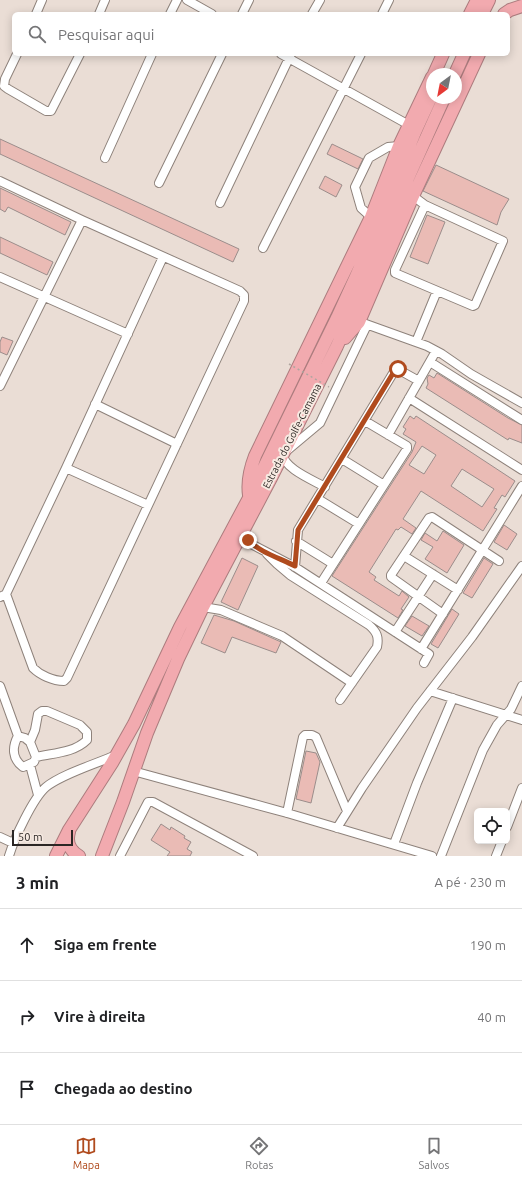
<!DOCTYPE html>
<html lang="pt">
<head>
<meta charset="utf-8">
<style>
  body { margin:0; font-family:Ubuntu,sans-serif; background:#f6f6f6; color:#202124 }
  .controls { position:absolute; right:12px; bottom:12px; display:grid; overflow:hidden; border-radius:6px; box-shadow:0 2px 10px #0003 }
  .controls button { width:36px; height:36px; display:grid; place-items:center; padding:0; border:0; border-bottom:1px solid #e0e0e0; background:#fff; color:#202124; font:20px sans-serif }
  .compass { position:absolute; left:426px; top:68px; width:36px; height:36px; border-radius:50%; background:#fff; box-shadow:0 2px 10px #0003; rotate:212deg }
  .scale { position:absolute; left:12px; bottom:10px; width:61px; box-sizing:border-box; padding-left:4px; border:2px solid #2b2624; border-top:0; font-size:11px; line-height:14px; white-space:nowrap; color:#2b2624; -webkit-text-stroke:3px #f7eae2; paint-order:stroke }
  .stop { position:absolute; width:12px; height:12px; margin:-9px; border:3px solid #b04b1e; border-radius:50%; background:#fff }
  .stop.end { background:#b04b1e; border-color:#fff; box-shadow:0 1px 4px #0008 }
  .list { margin:0; padding:0; list-style:none }
  h2 { display:flex; justify-content:space-between; align-items:center; height:52px; margin:0; padding:0 16px; font-size:17px }
  h2 small { font-size:13px; font-weight:400; color:#757577 }
  .list li { display:grid; grid-template-columns:26px 1fr auto; gap:12px; align-items:center; box-sizing:border-box; height:72px; padding:0 16px; border-top:1px solid #e0e0e0 }
  .list b { display:block; font-size:15px; white-space:nowrap }
  .list em { font-size:13px; font-style:normal; color:#757577 }
  .icon { flex:none; width:22px; height:22px; fill:none; stroke:currentColor; stroke-width:2; stroke-linecap:round; stroke-linejoin:round }
  .map { position:relative; flex:none; width:522px; height:856px; overflow:hidden }
  .search { position:absolute; background:#fff; box-shadow:0 2px 10px #0003; left:12px; right:12px; top:12px; height:44px; display:flex; align-items:center; gap:10px; box-sizing:border-box; padding:0 14px; border-radius:6px; color:#757577; font-size:15px }
  .sheet { height:268px; background:#fff }
  nav { display:flex; justify-content:space-around; align-items:center; box-sizing:border-box; height:56px; border-top:1px solid #e0e0e0; background:#fff; font-size:11px; color:#757577 }
  nav a { display:grid; justify-items:center; gap:2px }
  nav .on { color:#b04b1e }
  .map>svg:first-child { display:block }
  .building { fill:#eabbb5; stroke:#9b8d8b; fill-rule:evenodd }
  .lines { fill:none; stroke-linecap:round; stroke-linejoin:round }
  .minor-casing { stroke:#8e827b; stroke-width:10 }
  .highway-casing { stroke:#ac7c7e; stroke-width:14 }
  .minor { stroke:#fff; stroke-width:8 }
  .highway { stroke:#f2aaaf; stroke-width:12 }
  .path-bridge { stroke:#b0a6a0; stroke-width:1.5; stroke-dasharray:2 3; stroke-linecap:butt }
  .route { stroke:#b04b1e; stroke-width:5 }
  .labels { text-anchor:middle; dominant-baseline:central; stroke-width:4; stroke-linejoin:round; paint-order:stroke }
  .street-label { font-size:10px; fill:#2b2624; stroke:#f7eae2 }
</style>
</head>
<body>
<div class="map">
<svg width="522" height="856" viewBox="0 0 522 856">
  <rect width="100%" height="100%" fill="#eaddd5"/>
  <path class="building" d="M 0,139 L 239,249 L 233,262 L 0,154 Z
    M 332,144 L 363,159 L 358,169 L 327,154 Z
    M 436,165 L 509,199 L 501,212 L 497,225 L 423,191 Z
    M 325,176 L 342,185 L 336,197 L 319,188 Z
    M 0,188 L 71,222 L 65,235 L 8,207 L 5,212 L 0,209 Z
    M 427,215 L 445,222 L 428,264 L 410,257 Z
    M 0,237 L 53,262 L 47,275 L 0,253 Z
    M 2,337 L 13,341 L 7,355 L 0,352 L 0,342 Z
    M 437,373 L 508,418 L 522,425 L 522,443 L 509,438 L 508,440 L 426,388 L 428,384 L 427,378 L 429,375 L 434,378 Z
    M 410,416 L 414,419 L 416,416 L 515,481 L 505,497 L 502,495 L 494,508 L 497,509 L 483,531 L 421,491 L 403,519 L 416,528 L 412,534 L 401,527 L 398,530 L 396,529 L 369,572 L 376,577 L 374,580 L 399,596 L 402,591 L 409,597 L 401,609 L 403,610 L 398,618 L 332,576 L 412,452 L 416,442 L 403,434 L 406,429 L 403,427 ZM 422,446 L 436,455 L 424,474 L 409,465 ZM 462,469 L 494,489 L 482,507 L 451,486 Z
    M 504,525 L 517,534 L 507,550 L 494,542 Z
    M 443,531 L 464,545 L 447,573 L 425,559 L 433,547 L 421,540 L 425,533 L 437,541 Z
    M 242,558 L 258,566 L 238,610 L 221,602 Z
    M 484,558 L 493,564 L 472,598 L 463,593 Z
    M 452,609 L 459,614 L 438,648 L 431,644 Z
    M 214,615 L 234,621 L 281,642 L 276,653 L 232,637 L 225,653 L 201,643 Z
    M 412,616 L 429,626 L 422,636 L 405,626 Z
    M 306,751 L 316,753 L 320,762 L 311,803 L 296,799 Z
    M 161,824 L 170,830 L 171,827 L 185,836 L 184,838 L 191,842 L 187,849 L 192,852 L 190,856 L 167,856 L 170,852 L 151,840 Z"/>
  <g class="lines">
    <defs>
      <path id="minor" d="M 187,0 L 212,14
        M 36,14 L 42,0
        M 99,14 L 105,0
        M 170,14 L 177,0
        M 242,14 L 249,0
        M 312,14 L 320,0
        M 382,14 L 389,0
        M 17,54 L 5,79 L 4,86 L 8,89 L 46,111 L 51,111 L 80,54
        M 281,54 L 409,125
        M 105,158 L 152,54
        M 0,181 L 82,220 L 240,291 L 244,295 L 244,301 L 67,678 L 64,681 C 53,681 40,675 33,668 L 6,594
        M 159,183 L 222,54
        M 413,196 L 425,205 L 503,241 L 475,305 L 473,306 L 395,273 L 395,270 L 425,205
        M 220,203 L 291,54
        M 371,217 L 361,208 L 355,187 L 369,158 L 388,147 L 399,146
        M 263,248 L 361,54
        M 0,277 L 128,334
        M 363,323 L 427,346 L 442,354 L 471,374 L 522,403
        M 416,342 L 437,291
        M 430,362 L 522,420
        M 0,386 L 82,220
        M 409,398 L 522,470
        M 95,404 L 177,444
        M 388,435 L 436,351
        M 342,459 L 384,485
        M 66,468 L 148,505
        M 325,487 C 313,480 283,468 283,454 L 320,423 L 367,325
        M 318,499 L 359,524
        M 244,528 L 244,534 L 253,545 L 295,567 L 429,654 L 424,663
        M 296,541 L 333,564
        M 267,554 L 277,564 L 290,575 L 369,625 C 377,632 379,637 377,647 L 340,700
        M 404,556 L 458,590
        M 295,567 L 298,530 L 395,370 L 398,369 L 401,371 L 419,381
        M 321,583 L 407,449 L 407,446 L 365,421
        M 0,597 L 6,594 L 66,468 L 163,257
        M 203,607 L 221,610 L 282,636 L 352,683
        M 443,614 L 391,577 L 391,575 L 429,518 L 432,517 L 499,561
        M 395,632 L 433,574
        M 421,649 L 522,486
        M 0,686 L 18,736
        M 430,691 L 522,720
        M 30,742 L 25,738 L 18,736 C 12,747 12,759 23,767 L 34,762 L 36,757 L 30,742 L 35,730 L 38,714 L 42,711 L 47,711 L 80,725 L 87,732 L 87,740 C 74,753 53,753 36,757
        M 30,765 L 38,795
        M 133,771 L 287,813 L 432,856
        M 287,813 L 303,737 L 305,735 L 312,735 L 316,737 L 347,811
        M 507,827 L 522,788
        M 337,828 L 362,788 L 417,708 L 472,637 L 522,566
        M 0,837 L 13,843
        M 394,844 L 417,783 L 453,698
        M 9,856 C 14,839 33,798 46,787 C 62,774 96,764 116,755
        M 120,856 L 148,802 L 153,802 L 253,856
        M 441,856 L 483,750 L 497,725 L 511,709 L 522,686
        M 496,856 L 502,841"/>
      <path id="highway" d="M 470,14 L 477,0
        M 482,14 L 489,0
        M 504,14 L 510,10 L 522,6
        M 434,74 L 443,54
        M 455,74 L 464,54
        M 345,338 L 359,322 L 413,196 L 479,54
        M 249,495 C 247,481 250,469 255,456 L 371,217 L 399,146 L 432,77
        M 69,832 C 66,842 70,851 79,856
        M 56,856 L 69,830 L 112,763 L 134,724 L 180,627 L 249,498 L 337,318 L 358,272 L 415,132 L 432,95
        M 102,856 L 123,802 L 147,733 L 178,659 L 203,607 L 271,478 L 337,346 L 374,263 L 408,178 L 444,98"/>
    </defs>
    <use href="#minor" class="minor-casing"/>
    <use href="#highway" class="highway-casing"/>
    <use href="#minor" class="minor"/>
    <use href="#highway" class="highway"/>
    <path class="path-bridge" d="M 289,364 L 329,387"/>
  </g>
  <g class="lines">
    <path class="route" d="M 248,540 C 261,553 280,558 295,566 L 298,530 L 395,370 L 398,369"/>
  </g>
  <g class="labels">
    <g class="street-label">
      <text transform="translate(292 436) rotate(-63)">Estrada do Golfe-Camama</text>
    </g>
  </g>
</svg>
<div class="controls">
<button><svg class="icon" aria-label="locate" viewBox="0 0 24 24"><circle cx="12" cy="12" r="6"/><path d="M12 2v4M12 18v4M2 12h4M18 12h4"/></svg></button>
</div>
<svg class="compass" viewBox="-18 -18 36 36"><path d="M0-13l5 13h-10z" fill="#e53935"/><path d="M0 13l5-13h-10z" fill="#757577"/></svg>
<div class="scale">50 m</div>
<div class="stop" style="left:398px;top:369px"></div>
<div class="stop end" style="left:248px;top:540px"></div>
<div class="search"><svg class="icon" aria-label="search" viewBox="0 0 24 24"><circle cx="10" cy="10" r="6"/><path d="M15 15l6 6"/></svg>Pesquisar aqui</div>
</div>
<section class="sheet">
<h2>3 min<small>A pé · 230 m</small></h2>
<ul class="list">
<li><svg class="icon" aria-label="ahead" viewBox="0 0 24 24"><path d="M12 20V5M6 11l6-6 6 6"/></svg><div><b>Siga em frente</b></div><em>190 m</em></li>
<li><svg class="icon" aria-label="right" viewBox="0 0 24 24"><path d="M7 20v-9h11M14 6l5 5-5 5"/></svg><div><b>Vire à direita</b></div><em>40 m</em></li>
<li><svg class="icon" aria-label="arrive" viewBox="0 0 24 24"><path d="M6 21V4h12l-3 4 3 4H6"/></svg><div><b>Chegada ao destino</b></div></li>
</ul>
</section>
<nav>
<a class="on"><svg class="icon" aria-label="map" viewBox="0 0 24 24"><path d="M3 6l6-2 6 2 6-2v14l-6 2-6-2-6 2zM9 4v14M15 6v14"/></svg>Mapa</a>
<a><svg class="icon" aria-label="directions" viewBox="0 0 24 24"><path d="M12 3l9 9-9 9-9-9zM9 14v-3h6M13 9l2 2-2 2"/></svg>Rotas</a>
<a><svg class="icon" aria-label="saved" viewBox="0 0 24 24"><path d="M7 4h10v16l-5-4-5 4z"/></svg>Salvos</a>
</nav>
</body>
</html>
